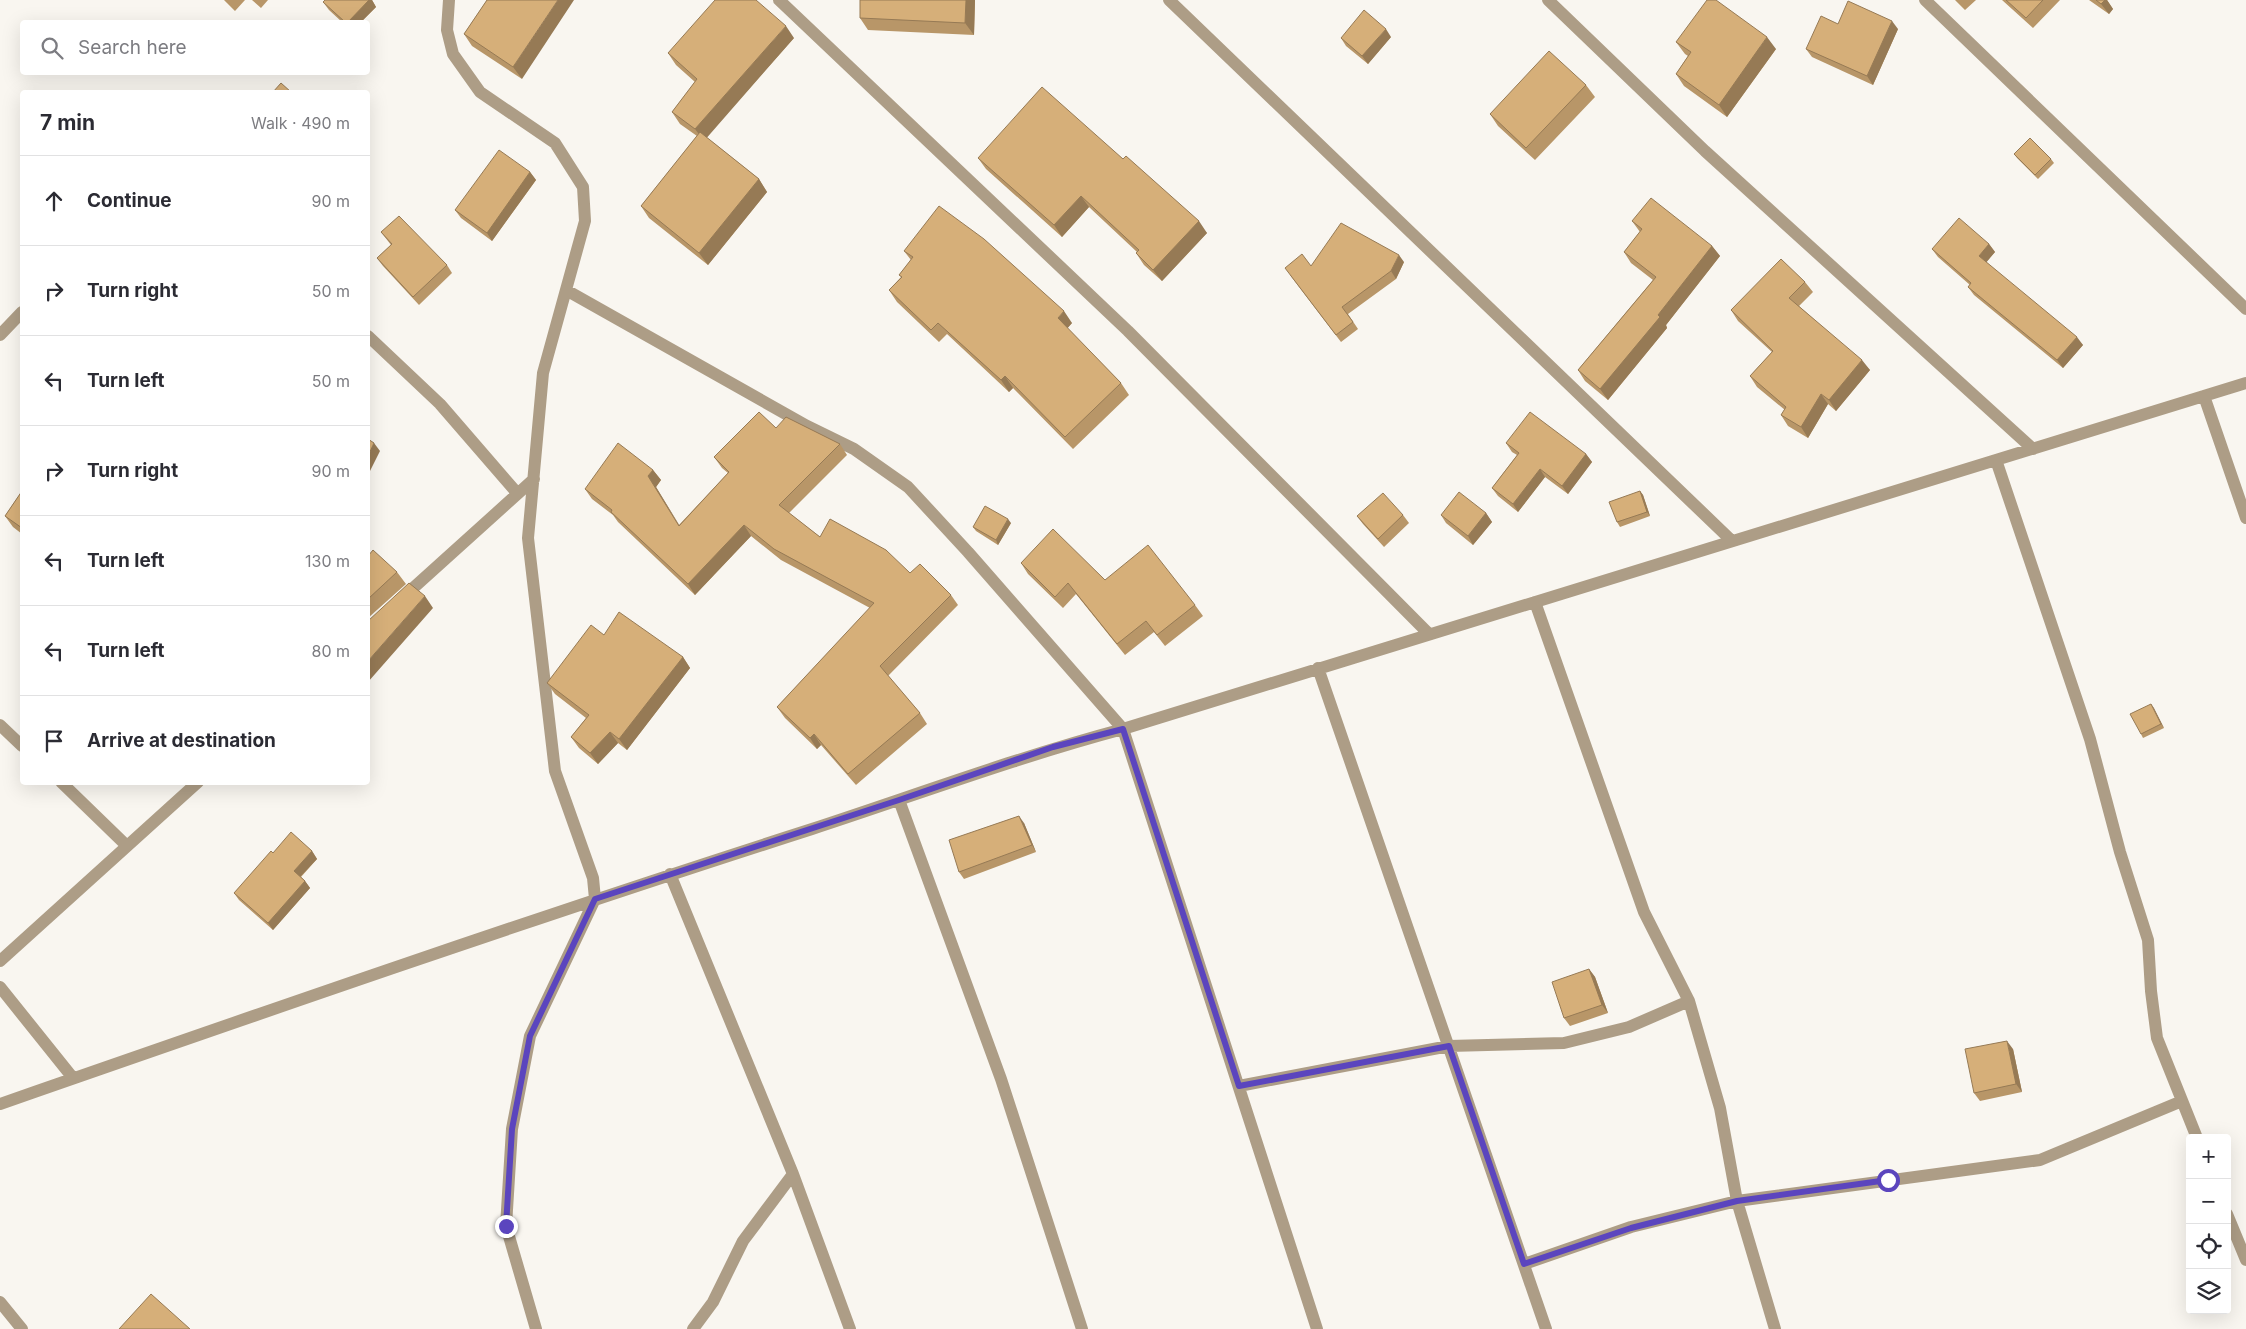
<!DOCTYPE html>
<html lang="en">
<head>
<meta charset="utf-8">
<style>
  body { margin:0; font-family:Inter,sans-serif; background:#f2f2f3; color:#2b2b33 }
  .controls { position:absolute; right:15px; bottom:15px; display:grid; overflow:hidden; border-radius:5px; box-shadow:0 5px 20px #0002 }
  .controls button { width:45px; height:45px; display:grid; place-items:center; padding:0; border:0; border-bottom:1px solid #e1e1e2; background:#fff; color:#2b2b33; font:25px sans-serif }
  .stop { position:absolute; width:15px; height:15px; margin:-11px; border:4px solid #5b45be; border-radius:50%; background:#fff }
  .stop.end { background:#5b45be; border-color:#fff; box-shadow:0 1px 5px #0008 }
  .list { margin:0; padding:0; list-style:none }
  h2 { display:flex; justify-content:space-between; align-items:center; height:65px; margin:0; padding:0 20px; font-size:21px }
  h2 small { font-size:16px; font-weight:400; color:#7c7c81 }
  .list li { display:grid; grid-template-columns:32px 1fr auto; gap:15px; align-items:center; box-sizing:border-box; height:90px; padding:0 20px; border-top:1px solid #e1e1e2 }
  .list b { display:block; font-size:19px; white-space:nowrap }
  .list em { font-size:16px; font-style:normal; color:#7c7c81 }
  .icon { flex:none; width:28px; height:28px; fill:none; stroke:currentColor; stroke-width:2; stroke-linecap:round; stroke-linejoin:round }
  .map { position:relative; flex:none; width:2246px; height:1329px; overflow:hidden }
  .search { position:absolute; background:#fff; box-shadow:0 5px 20px #0002; left:20px; top:20px; width:350px; height:55px; display:flex; align-items:center; gap:12px; box-sizing:border-box; padding:0 18px; border-radius:5px; color:#7c7c81; font-size:19px }
  .panel { position:absolute; background:#fff; box-shadow:0 5px 20px #0002; left:20px; top:90px; width:350px; height:695px; border-radius:5px }
  .map>svg:first-child { display:block }
  .lines { fill:none; stroke-linecap:round; stroke-linejoin:round }
  .minor { stroke:#ad9d86; stroke-width:12 }
  .wall { fill:#b89668 }
  .shaded-wall { fill:#967a55 }
  .building { fill:#d6af79; stroke:#967a55 }
  .route { stroke:#5b45be; stroke-width:6 }
</style>
</head>
<body>
<div class="map">
<svg width="2246" height="1329" viewBox="0 0 2246 1329">
  <rect width="100%" height="100%" fill="#f9f6f0"/>
  <g class="lines">
    <path class="minor" d="M 449,0 L 447,30 L 453,54 L 480,92 L 555,143 L 583,187 L 585,221 L 543,373 L 528,538 L 555,771 L 593,878 L 595,899 L 530,1036 L 512,1129 L 506,1226 L 536,1329
      M 779,0 L 1128,331 L 1429,634
      M 1169,0 L 1732,541
      M 1548,0 L 1705,151 L 2033,449
      M 1925,0 L 2246,309
      M 566,290 L 807,426 L 854,449 L 908,487 L 968,552 L 1123,729 L 1317,1329
      M 0,335 L 22,312
      M 368,336 L 440,404 L 517,493
      M 2204,396 L 2246,518
      M 1996,460 L 2090,739 L 2120,852 L 2148,940 L 2151,991 L 2157,1038 L 2197,1138
      M 401,599 L 534,479
      M 1535,602 L 1644,912 L 1689,1001 L 1720,1108 L 1737,1201 L 1775,1329
      M 1318,668 L 1546,1329
      M 0,725 L 22,746
      M 61,782 L 127,846
      M 899,800 L 1001,1079 L 1082,1329
      M 670,874 L 793,1174 L 850,1329
      M 0,961 L 198,782
      M 0,987 L 73,1078
      M 1239,1086 L 1449,1046 L 1564,1043 L 1629,1027 L 1689,1001
      M 0,1104 C 270,1010 540,916 812,829 C 916,795 1018,757 1123,729 L 2246,383
      M 2227,1214 L 2246,1260
      M 1524,1264 L 1631,1227 L 1737,1201 L 2040,1160 L 2182,1101
      M 0,1302 L 22,1329
      M 693,1329 L 713,1302 L 743,1241 L 793,1174"/>
  </g>
  <path class="wall" d="M 224,0 L 245,0 L 235,11 Z
    M 252,0 L 268,0 L 261,8 Z
    M 325,0 L 372,0 L 376,7 L 361,22 L 342,22 L 329,10 L 323,2 Z
    M 487,0 L 522,79 L 472,46 L 464,34 Z
    M 975,0 L 974,35 L 868,30 L 860,18 Z
    M 1955,0 L 1976,0 L 1965,10 Z
    M 2002,0 L 2060,0 L 2033,28 Z
    M 2089,0 L 2107,0 L 2113,9 L 2109,14 Z
    M 1898,29 L 1873,85 L 1812,57 L 1806,49 Z
    M 1391,37 L 1368,64 L 1346,46 L 1341,38 Z
    M 794,38 L 706,137 L 759,179 L 767,192 L 708,265 L 649,218 L 641,206 L 697,136 L 680,124 L 672,112 L 695,82 L 676,65 L 668,53 Z
    M 1676,42 L 1776,49 L 1727,117 L 1684,86 L 1676,74 L 1688,56 L 1685,54 Z
    M 1586,85 L 1595,97 L 1535,160 L 1498,126 L 1490,114 Z
    M 2014,154 L 2051,159 L 2054,163 L 2038,179 L 2017,158 Z
    M 978,158 L 1123,159 L 1207,233 L 1162,281 L 1144,265 L 1136,253 L 1137,252 L 1089,207 L 1062,237 L 986,169 Z
    M 530,172 L 536,180 L 492,241 L 461,218 L 455,210 Z
    M 1632,221 L 1712,246 L 1720,256 L 1666,325 L 1667,328 L 1608,400 L 1585,381 L 1578,370 L 1653,280 L 1631,263 L 1624,252 L 1640,232 Z
    M 381,232 L 447,265 L 452,273 L 419,305 L 383,266 L 377,258 L 391,245 Z
    M 1989,244 L 1995,252 L 1986,262 L 2083,345 L 2063,368 L 1974,295 L 1968,287 L 1970,285 L 1938,257 L 1932,249 Z
    M 904,251 L 1072,323 L 1067,328 L 1121,383 L 1129,395 L 1073,449 L 1013,388 L 1009,392 L 947,334 L 939,342 L 897,302 L 889,290 L 901,277 L 899,275 L 911,260 Z
    M 1404,262 L 1396,279 L 1348,314 L 1358,329 L 1341,342 L 1290,275 Z
    M 1805,282 L 1813,292 L 1799,306 L 1870,370 L 1836,411 L 1828,404 L 1808,438 L 1788,426 L 1781,415 L 1785,410 L 1757,387 L 1750,376 L 1772,352 L 1738,321 L 1731,310 Z
    M 776,428 L 840,444 L 847,455 L 789,513 L 820,537 L 910,573 L 951,595 L 958,605 L 888,676 L 920,713 L 927,724 L 856,785 L 821,745 L 817,749 L 785,718 L 777,707 L 870,608 L 781,560 L 751,536 L 695,595 L 618,522 L 613,515 L 592,499 L 585,489 L 653,470 L 661,480 L 656,487 L 679,525 L 728,473 L 722,468 L 714,457 Z
    M 1506,443 L 1586,454 L 1592,462 L 1568,494 L 1545,477 L 1518,512 L 1498,496 L 1492,488 L 1517,455 L 1512,452 Z
    M 22,491 L 22,534 L 13,527 L 5,516 Z
    M 1640,491 L 1643,495 L 1650,516 L 1620,527 L 1617,522 Z
    M 1486,513 L 1492,522 L 1473,545 L 1446,523 L 1441,515 Z
    M 1403,515 L 1409,523 L 1384,547 L 1363,524 L 1357,516 Z
    M 1011,523 L 998,545 L 976,531 L 973,527 Z
    M 368,556 L 397,572 L 406,584 L 368,618 Z
    M 1021,563 L 1105,580 L 1195,605 L 1203,616 L 1165,646 L 1154,632 L 1125,655 L 1076,594 L 1063,608 L 1028,574 Z
    M 604,635 L 683,657 L 690,668 L 627,750 L 618,743 L 598,764 L 579,748 L 571,737 L 586,718 L 555,694 L 547,683 Z
    M 2151,704 L 2164,728 L 2143,738 L 2141,734 Z
    M 1024,823 L 1036,852 L 964,879 L 959,872 Z
    M 312,851 L 317,859 L 301,877 L 305,881 L 310,888 L 273,930 L 239,900 L 234,893 L 273,853 Z
    M 1589,969 L 1595,977 L 1608,1013 L 1570,1026 L 1564,1018 Z
    M 2013,1049 L 2022,1092 L 1980,1101 L 1974,1093 Z"/>
  <path class="shaded-wall" d="M 369,0 L 372,0 L 376,7 L 361,22 L 348,22 Z
    M 558,0 L 574,0 L 522,79 L 513,67 Z
    M 966,0 L 975,0 L 974,35 L 965,23 Z
    M 2105,0 L 2107,0 L 2113,9 L 2109,14 L 2101,4 Z
    M 1892,21 L 1898,29 L 1873,85 L 1867,76 Z
    M 786,26 L 794,38 L 704,141 L 695,129 Z
    M 1386,29 L 1391,37 L 1368,64 L 1362,56 Z
    M 1767,37 L 1776,49 L 1727,117 L 1719,105 Z
    M 530,172 L 536,180 L 492,241 L 487,233 Z
    M 759,179 L 767,192 L 708,265 L 699,253 Z
    M 1081,196 L 1089,207 L 1062,237 L 1054,225 Z
    M 1199,221 L 1207,233 L 1162,281 L 1153,270 Z
    M 1989,244 L 1995,252 L 1985,264 L 1979,256 Z
    M 1712,246 L 1720,256 L 1666,325 L 1667,328 L 1608,400 L 1600,389 Z
    M 1399,255 L 1404,262 L 1396,279 L 1391,271 Z
    M 1064,311 L 1072,323 L 1066,330 L 1058,318 Z
    M 2077,337 L 2083,345 L 2063,368 L 2057,360 Z
    M 1862,360 L 1870,370 L 1836,411 L 1829,400 Z
    M 1005,376 L 1013,388 L 1009,392 L 1001,380 Z
    M 1821,394 L 1828,404 L 1808,438 L 1801,427 Z
    M 374,443 L 380,451 L 368,475 L 368,456 Z
    M 1586,454 L 1592,462 L 1568,494 L 1562,486 Z
    M 1540,469 L 1545,477 L 1518,512 L 1513,504 Z
    M 653,470 L 661,480 L 656,487 L 686,536 L 648,476 Z
    M 1640,491 L 1643,495 L 1650,516 L 1647,512 Z
    M 1486,513 L 1492,522 L 1473,545 L 1468,536 Z
    M 1008,519 L 1011,523 L 998,545 L 996,540 Z
    M 744,525 L 751,536 L 695,595 L 688,584 Z
    M 425,596 L 433,608 L 368,682 L 368,661 Z
    M 683,657 L 690,668 L 627,750 L 619,739 Z
    M 2151,704 L 2154,708 L 2164,728 L 2161,724 Z
    M 610,732 L 618,743 L 598,764 L 590,753 Z
    M 814,734 L 821,745 L 817,749 L 810,738 Z
    M 1019,816 L 1024,823 L 1036,852 L 1032,845 Z
    M 312,851 L 317,859 L 299,878 L 294,871 Z
    M 305,881 L 310,888 L 273,930 L 268,923 Z
    M 1589,969 L 1595,977 L 1608,1013 L 1602,1005 Z
    M 2007,1041 L 2013,1049 L 2022,1092 L 2016,1084 Z"/>
  <path class="building" d="M 325,0 L 369,0 L 348,22 L 345,22 L 323,2 Z
    M 487,0 L 558,0 L 513,67 L 464,34 Z
    M 715,0 L 756,0 L 786,26 L 695,129 L 672,112 L 697,79 L 668,53 Z
    M 860,0 L 966,0 L 965,23 L 860,18 Z
    M 1707,0 L 1716,0 L 1767,37 L 1719,105 L 1676,74 L 1691,52 L 1676,42 Z
    M 2006,0 L 2043,0 L 2026,18 Z
    M 2096,0 L 2105,0 L 2101,4 Z
    M 1848,1 L 1892,21 L 1867,76 L 1806,49 L 1821,16 L 1838,24 Z
    M 1364,10 L 1386,29 L 1362,56 L 1341,38 Z
    M 1549,51 L 1586,85 L 1526,148 L 1490,114 Z
    M 281,83 L 291,92 L 273,92 Z
    M 1042,87 L 1123,159 L 1126,156 L 1199,221 L 1153,270 L 1136,253 L 1139,250 L 1081,196 L 1054,225 L 978,158 Z
    M 700,132 L 759,179 L 699,253 L 641,206 Z
    M 2030,138 L 2051,159 L 2035,175 L 2014,154 Z
    M 499,150 L 530,172 L 487,233 L 455,210 Z
    M 1651,198 L 1712,246 L 1658,315 L 1660,317 L 1600,389 L 1578,370 L 1656,277 L 1624,252 L 1642,229 L 1632,221 Z
    M 939,206 L 984,239 L 1064,311 L 1058,318 L 1121,383 L 1065,437 L 1005,376 L 1001,380 L 938,323 L 931,330 L 889,290 L 902,277 L 899,275 L 913,257 L 904,251 Z
    M 399,216 L 447,265 L 413,297 L 377,258 L 392,244 L 381,232 Z
    M 1959,218 L 1989,244 L 1979,256 L 2077,337 L 2057,360 L 1968,287 L 1971,283 L 1932,249 Z
    M 1341,223 L 1399,255 L 1391,271 L 1342,307 L 1353,322 L 1336,335 L 1285,268 L 1302,254 L 1311,266 Z
    M 1781,259 L 1805,282 L 1789,298 L 1862,360 L 1829,400 L 1821,394 L 1801,427 L 1781,415 L 1786,407 L 1750,376 L 1773,351 L 1731,310 Z
    M 759,412 L 776,428 L 786,417 L 840,444 L 779,505 L 820,537 L 830,519 L 886,550 L 910,573 L 920,564 L 951,595 L 880,666 L 920,713 L 848,774 L 814,734 L 810,738 L 777,707 L 874,603 L 774,549 L 744,525 L 688,584 L 611,512 L 612,510 L 585,489 L 618,443 L 653,470 L 648,476 L 679,526 L 729,472 L 714,457 Z
    M 1530,412 L 1586,454 L 1562,486 L 1540,469 L 1513,504 L 1492,488 L 1519,453 L 1506,443 Z
    M 368,439 L 374,443 L 368,456 Z
    M 22,491 L 22,528 L 5,516 Z
    M 1640,491 L 1647,512 L 1617,522 L 1609,502 Z
    M 1459,492 L 1486,513 L 1468,536 L 1441,515 Z
    M 1383,493 L 1403,515 L 1378,539 L 1357,516 Z
    M 985,506 L 1008,519 L 996,540 L 973,527 Z
    M 1053,529 L 1105,580 L 1148,545 L 1195,605 L 1157,635 L 1146,621 L 1117,644 L 1068,583 L 1055,597 L 1021,563 Z
    M 373,550 L 397,572 L 368,599 L 368,556 Z
    M 409,583 L 425,596 L 368,661 L 368,621 Z
    M 619,612 L 683,657 L 619,739 L 610,732 L 590,753 L 571,737 L 589,715 L 547,683 L 591,625 L 604,635 Z
    M 2151,704 L 2161,724 L 2141,734 L 2130,714 Z
    M 1019,816 L 1032,845 L 959,872 L 949,840 Z
    M 291,832 L 312,851 L 294,871 L 305,881 L 268,923 L 234,893 L 271,851 L 273,853 Z
    M 1589,969 L 1602,1005 L 1564,1018 L 1552,982 Z
    M 2007,1041 L 2016,1084 L 1974,1093 L 1965,1049 Z
    M 151,1294 L 190,1329 L 119,1329 Z"/>
  <g class="lines">
    <path class="route" d="M 506,1226 L 512,1129 L 530,1036 L 595,899 L 899,800 L 1053,747 L 1123,729 L 1239,1086 L 1449,1046 L 1524,1264 L 1631,1228 L 1737,1201 L 1888,1180"/>
  </g>
</svg>
<div class="controls">
<button>+</button>
<button>−</button>
<button><svg class="icon" aria-label="locate" viewBox="0 0 24 24"><circle cx="12" cy="12" r="6"/><path d="M12 2v4M12 18v4M2 12h4M18 12h4"/></svg></button>
<button><svg class="icon" aria-label="layers" viewBox="0 0 24 24"><path d="M12 4l9 5-9 5-9-5zM3 14l9 5 9-5"/></svg></button>
</div>
<div class="stop" style="left:1888px;top:1180px"></div>
<div class="stop end" style="left:506px;top:1226px"></div>
<div class="search"><svg class="icon" aria-label="search" viewBox="0 0 24 24"><circle cx="10" cy="10" r="6"/><path d="M15 15l6 6"/></svg>Search here</div>
<section class="panel">
<h2>7 min<small>Walk · 490 m</small></h2>
<ul class="list">
<li><svg class="icon" aria-label="ahead" viewBox="0 0 24 24"><path d="M12 20V5M6 11l6-6 6 6"/></svg><div><b>Continue</b></div><em>90 m</em></li>
<li><svg class="icon" aria-label="right" viewBox="0 0 24 24"><path d="M7 20v-9h11M14 6l5 5-5 5"/></svg><div><b>Turn right</b></div><em>50 m</em></li>
<li><svg class="icon" aria-label="left" viewBox="0 0 24 24"><path d="M17 20v-9H6M10 6l-5 5 5 5"/></svg><div><b>Turn left</b></div><em>50 m</em></li>
<li><svg class="icon" aria-label="right" viewBox="0 0 24 24"><path d="M7 20v-9h11M14 6l5 5-5 5"/></svg><div><b>Turn right</b></div><em>90 m</em></li>
<li><svg class="icon" aria-label="left" viewBox="0 0 24 24"><path d="M17 20v-9H6M10 6l-5 5 5 5"/></svg><div><b>Turn left</b></div><em>130 m</em></li>
<li><svg class="icon" aria-label="left" viewBox="0 0 24 24"><path d="M17 20v-9H6M10 6l-5 5 5 5"/></svg><div><b>Turn left</b></div><em>80 m</em></li>
<li><svg class="icon" aria-label="arrive" viewBox="0 0 24 24"><path d="M6 21V4h12l-3 4 3 4H6"/></svg><div><b>Arrive at destination</b></div></li>
</ul>
</section>
</div>
</body>
</html>
